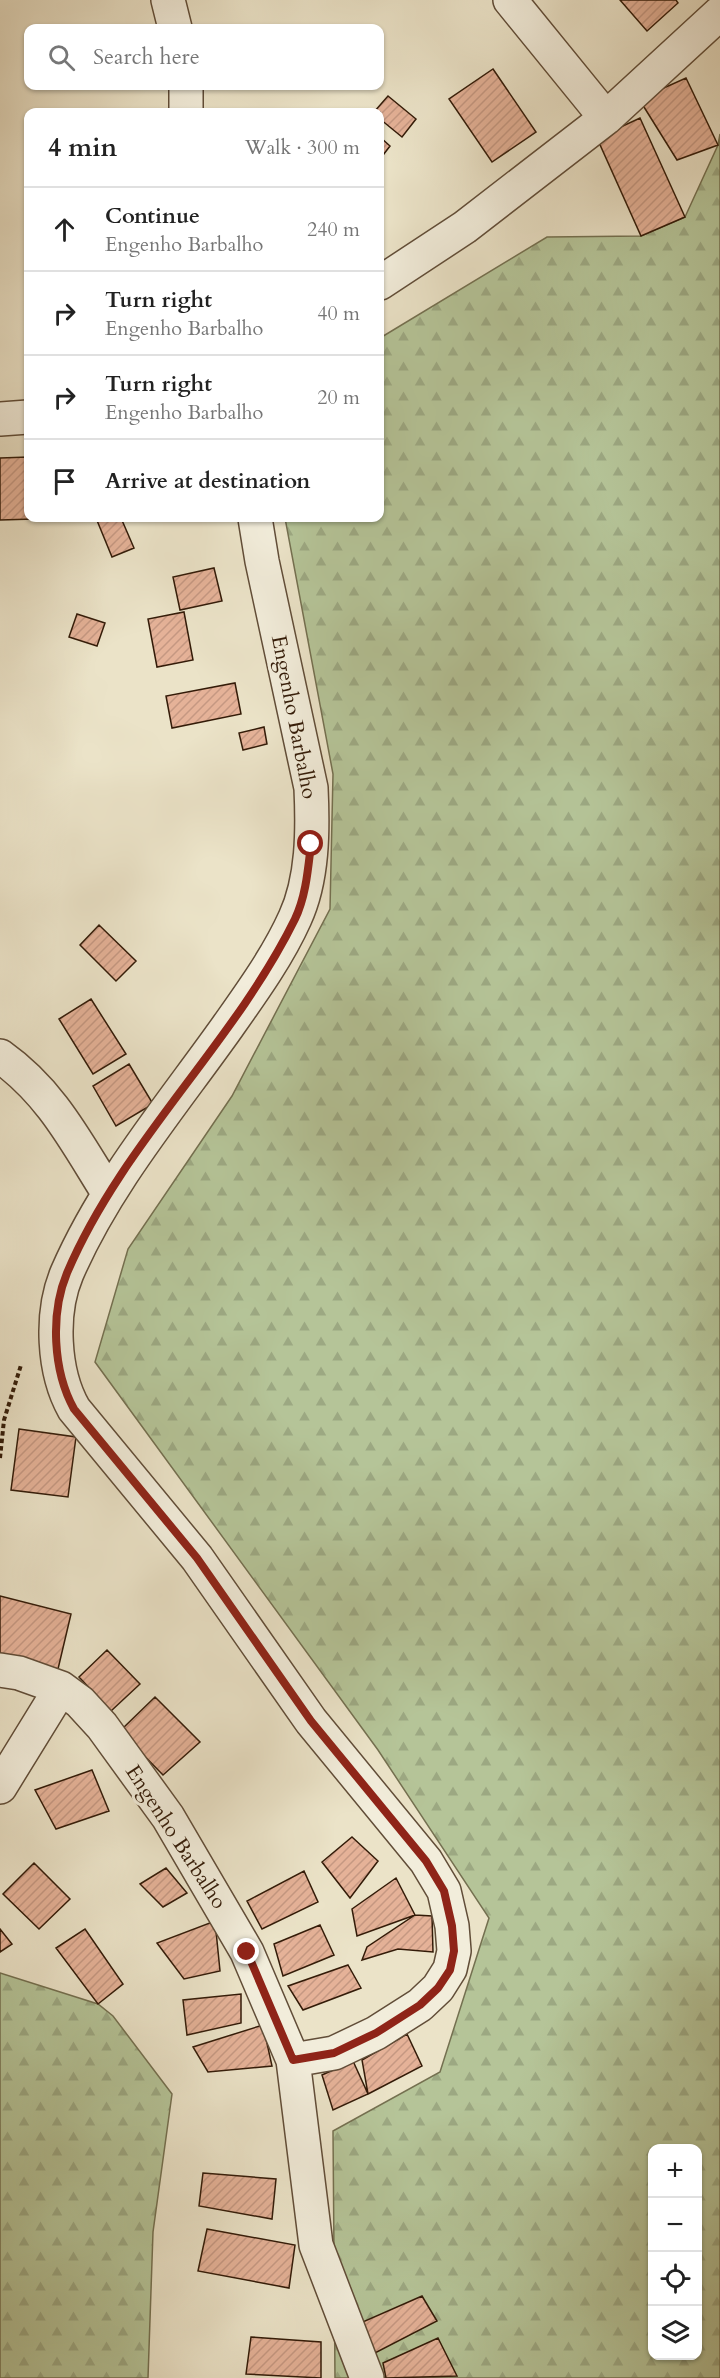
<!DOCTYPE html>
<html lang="en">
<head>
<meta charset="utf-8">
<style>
  body { margin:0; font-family:Cardo,serif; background:#f6f6f6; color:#222 }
  .controls { position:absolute; right:18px; bottom:18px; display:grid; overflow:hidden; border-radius:12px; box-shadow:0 2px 4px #0004 }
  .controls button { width:54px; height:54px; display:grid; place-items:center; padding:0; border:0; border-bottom:2px solid #e0e0e0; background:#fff; color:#222; font:30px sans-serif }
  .stop { position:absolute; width:18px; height:18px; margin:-14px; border:4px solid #8f2418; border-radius:50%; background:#fff }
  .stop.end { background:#8f2418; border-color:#fff; box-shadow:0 2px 6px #0008 }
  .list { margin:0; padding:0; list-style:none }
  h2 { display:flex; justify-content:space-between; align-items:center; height:78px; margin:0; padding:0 24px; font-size:26px }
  h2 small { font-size:20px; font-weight:400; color:#767676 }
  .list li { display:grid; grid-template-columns:39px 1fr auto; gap:18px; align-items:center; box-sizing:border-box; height:84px; padding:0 24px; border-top:2px solid #e0e0e0 }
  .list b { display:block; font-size:22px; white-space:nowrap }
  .list p { margin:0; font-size:20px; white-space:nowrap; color:#767676 }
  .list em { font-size:20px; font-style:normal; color:#767676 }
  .icon { flex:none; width:33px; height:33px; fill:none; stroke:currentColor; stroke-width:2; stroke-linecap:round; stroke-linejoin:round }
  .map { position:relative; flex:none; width:720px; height:2378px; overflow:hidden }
  .search { position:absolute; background:#fff; box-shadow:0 2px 4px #0004; left:24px; top:24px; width:360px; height:66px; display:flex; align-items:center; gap:15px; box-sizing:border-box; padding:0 21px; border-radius:12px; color:#767676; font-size:22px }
  .panel { position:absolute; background:#fff; box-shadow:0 2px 4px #0004; left:24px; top:108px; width:360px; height:414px; border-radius:12px }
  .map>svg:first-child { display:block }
  .forest { fill:url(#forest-firs); stroke:#747050; stroke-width:1.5; fill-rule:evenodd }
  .building { fill:url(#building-hatch); stroke:#331b08; stroke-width:1.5 }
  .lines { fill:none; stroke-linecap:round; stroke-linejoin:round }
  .street-casing { stroke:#614d38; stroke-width:36 }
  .path { stroke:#331b08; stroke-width:4; stroke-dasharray:4.5 3; stroke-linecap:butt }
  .street { stroke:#f2eddb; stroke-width:33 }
  .route { stroke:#8f2418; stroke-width:8 }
  .labels { text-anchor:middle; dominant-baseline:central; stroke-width:6; stroke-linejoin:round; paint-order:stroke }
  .street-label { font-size:21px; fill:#331b08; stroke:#f2eddb }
</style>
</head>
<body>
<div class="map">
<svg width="720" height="2378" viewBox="0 0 720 2378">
  <defs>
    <pattern id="forest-firs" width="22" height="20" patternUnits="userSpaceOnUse" patternTransform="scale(1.5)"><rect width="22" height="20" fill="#b5c498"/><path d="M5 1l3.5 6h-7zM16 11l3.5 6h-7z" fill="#9ca882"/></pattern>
    <pattern id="building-hatch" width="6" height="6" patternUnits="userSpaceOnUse" patternTransform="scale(1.5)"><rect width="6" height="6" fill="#e5b298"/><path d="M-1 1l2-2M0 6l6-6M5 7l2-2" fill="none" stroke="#c59882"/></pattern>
  </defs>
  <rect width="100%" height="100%" fill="#ebe3c8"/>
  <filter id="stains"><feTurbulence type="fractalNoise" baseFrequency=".00333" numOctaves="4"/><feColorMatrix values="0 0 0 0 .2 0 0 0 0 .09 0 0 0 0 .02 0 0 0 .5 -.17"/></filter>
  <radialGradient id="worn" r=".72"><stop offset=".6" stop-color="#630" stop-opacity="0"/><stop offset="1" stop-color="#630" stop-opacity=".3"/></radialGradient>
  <path class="forest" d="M 720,134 L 720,2378 L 335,2378 L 333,2131 L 440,2072 L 489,1918 L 378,1750 L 95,1362 L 128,1249 L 232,1096 L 330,909 L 333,774 L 285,518 L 380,518 L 380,338 L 547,237 L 641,236 L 685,217 L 718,145 ZM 652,2148 L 698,2148 L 698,2356 L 652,2356 Z
    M 0,1973 L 98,2004 L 113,2016 L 172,2094 L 153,2232 L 148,2378 L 0,2378 Z"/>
  <path class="building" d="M 620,0 L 676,0 L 678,3 L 647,31 Z
    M 493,69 L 536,132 L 492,162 L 449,99 Z
    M 686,78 L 718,145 L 677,160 L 639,99 Z
    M 388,96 L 416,119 L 402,137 L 380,119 L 380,112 L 374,112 Z
    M 640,118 L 685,217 L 641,236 L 597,138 Z
    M 380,137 L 390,146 L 380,159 Z
    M 28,457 L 28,518 L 34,519 L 0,520 L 0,458 Z
    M 96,518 L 121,518 L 134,548 L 112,557 Z
    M 214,568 L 222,601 L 180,610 L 173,577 Z
    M 184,612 L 193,660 L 157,667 L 148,619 Z
    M 77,614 L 105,623 L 97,646 L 69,637 Z
    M 235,683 L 241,714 L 172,728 L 166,696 Z
    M 264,727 L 267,744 L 243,750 L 239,733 Z
    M 99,925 L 136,961 L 116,981 L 80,945 Z
    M 91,999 L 126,1054 L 93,1074 L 59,1019 Z
    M 129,1064 L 153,1104 L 116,1126 L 93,1086 Z
    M 19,1429 L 76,1437 L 68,1497 L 11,1490 Z
    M 0,1596 L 71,1614 L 58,1669 L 0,1654 Z
    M 107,1650 L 140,1684 L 111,1711 L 79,1677 Z
    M 155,1697 L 200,1742 L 163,1775 L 120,1731 Z
    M 92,1770 L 109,1811 L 56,1829 L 35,1790 Z
    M 352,1837 L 378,1861 L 350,1898 L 322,1862 Z
    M 34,1863 L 70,1899 L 39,1929 L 3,1894 Z
    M 166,1868 L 187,1893 L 163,1907 L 140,1884 Z
    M 304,1871 L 318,1902 L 262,1929 L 247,1901 Z
    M 396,1878 L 415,1915 L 357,1936 L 352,1909 Z
    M 415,1915 L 432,1916 L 433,1952 L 398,1949 L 362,1960 L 367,1947 Z
    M 215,1921 L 220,1971 L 184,1979 L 157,1943 Z
    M 320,1925 L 334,1955 L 283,1976 L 274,1944 Z
    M 0,1929 L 12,1944 L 0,1952 Z
    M 85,1929 L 123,1984 L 98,2004 L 56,1948 Z
    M 348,1965 L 361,1988 L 303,2010 L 288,1986 Z
    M 241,1994 L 241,2023 L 187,2035 L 183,2000 Z
    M 263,2025 L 272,2066 L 208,2072 L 193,2047 Z
    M 407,2034 L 422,2066 L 368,2094 L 362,2060 Z
    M 353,2061 L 368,2094 L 333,2110 L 322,2075 Z
    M 203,2173 L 276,2179 L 272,2219 L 199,2206 Z
    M 207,2229 L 295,2245 L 289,2288 L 198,2271 Z
    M 422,2296 L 437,2321 L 373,2354 L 358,2324 Z
    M 251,2337 L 321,2342 L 321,2378 L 246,2374 Z
    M 438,2338 L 457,2376 L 386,2378 L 383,2363 Z"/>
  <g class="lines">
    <defs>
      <path id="street" d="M 168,0 L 175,28
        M 510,0 L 606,118
        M 186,86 L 186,112
        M 380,283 L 465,227 L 606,118 L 720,13
        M 0,419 L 28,417
        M 255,518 L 262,561 L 311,788 C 313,830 313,879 295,918 C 278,956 252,992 228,1026 C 172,1105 106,1183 67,1273 C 50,1313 53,1372 74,1409 L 197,1558 L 311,1721 L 426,1861 L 444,1891 L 452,1926 L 454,1951 L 450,1969 L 438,1988 L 420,2005 L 376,2033 L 334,2053 L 293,2060
        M 0,1056 C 52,1093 76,1142 109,1194
        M 0,1670 L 19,1673 L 61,1688 L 80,1702 L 102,1726 L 168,1817 L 247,1952 L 293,2060 L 316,2245 L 367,2378
        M 0,1787 L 61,1688"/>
    </defs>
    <use href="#street" class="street-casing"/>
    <path class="path" d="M 0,1458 L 4,1420 L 21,1365"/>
    <use href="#street" class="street"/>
  </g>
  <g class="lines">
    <path class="route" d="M 247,1952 L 293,2060 L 334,2053 L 376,2033 L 420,2005 L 438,1988 L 450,1970 L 454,1951 L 452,1926 L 444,1891 L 426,1861 L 311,1721 L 197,1558 L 74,1409 C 53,1371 50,1314 67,1273 C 122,1143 233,1045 295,919 C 306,896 308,869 311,844"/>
  </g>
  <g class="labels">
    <g class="street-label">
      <text transform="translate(294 717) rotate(79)">Engenho Barbalho</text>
      <text transform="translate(176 1837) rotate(57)">Engenho Barbalho</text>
    </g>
  </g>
  <rect width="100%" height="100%" filter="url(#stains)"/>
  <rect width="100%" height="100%" fill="url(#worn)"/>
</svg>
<div class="controls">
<button>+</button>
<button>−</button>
<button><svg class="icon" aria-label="locate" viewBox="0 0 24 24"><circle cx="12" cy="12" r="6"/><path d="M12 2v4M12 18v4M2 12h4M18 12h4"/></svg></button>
<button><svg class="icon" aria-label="layers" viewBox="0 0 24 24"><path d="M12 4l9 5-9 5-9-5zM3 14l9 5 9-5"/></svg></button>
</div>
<div class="stop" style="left:311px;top:844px"></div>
<div class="stop end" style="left:247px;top:1952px"></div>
<div class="search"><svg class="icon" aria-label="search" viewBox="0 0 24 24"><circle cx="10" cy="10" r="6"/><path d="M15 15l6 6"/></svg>Search here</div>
<section class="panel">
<h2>4 min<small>Walk · 300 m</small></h2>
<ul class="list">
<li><svg class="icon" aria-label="ahead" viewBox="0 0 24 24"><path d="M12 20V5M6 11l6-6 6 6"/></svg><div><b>Continue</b><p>Engenho Barbalho</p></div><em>240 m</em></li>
<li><svg class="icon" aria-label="right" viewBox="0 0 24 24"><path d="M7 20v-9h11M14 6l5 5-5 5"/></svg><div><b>Turn right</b><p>Engenho Barbalho</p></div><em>40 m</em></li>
<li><svg class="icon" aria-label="right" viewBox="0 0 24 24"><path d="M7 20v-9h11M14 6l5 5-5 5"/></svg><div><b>Turn right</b><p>Engenho Barbalho</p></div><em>20 m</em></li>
<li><svg class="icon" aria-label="arrive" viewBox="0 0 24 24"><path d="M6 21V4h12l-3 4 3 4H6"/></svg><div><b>Arrive at destination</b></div></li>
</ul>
</section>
</div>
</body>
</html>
